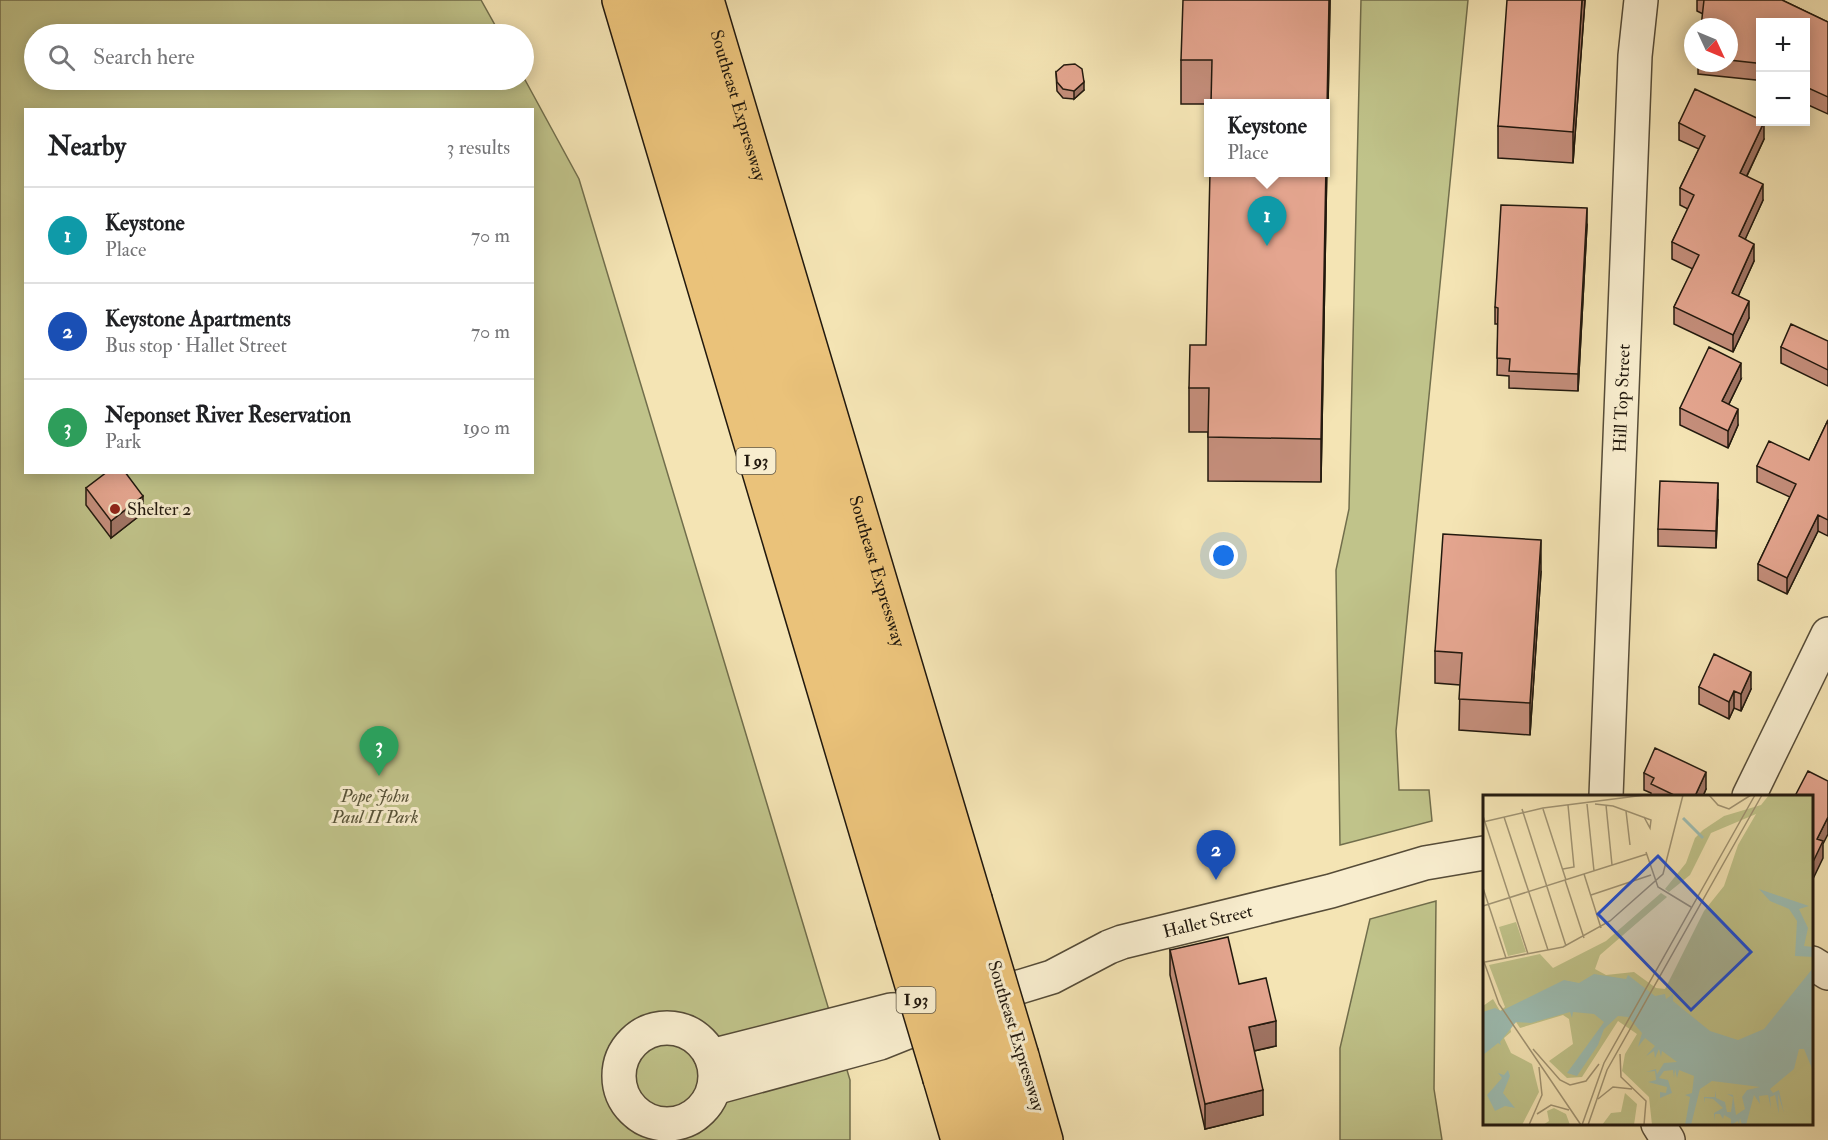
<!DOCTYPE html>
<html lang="en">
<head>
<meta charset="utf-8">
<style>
  body { margin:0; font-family:"IM FELL Double Pica",serif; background:#f2f2f2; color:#202124 }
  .controls { position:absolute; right:18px; top:18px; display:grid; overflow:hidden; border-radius:0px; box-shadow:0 3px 15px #0003 }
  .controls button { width:54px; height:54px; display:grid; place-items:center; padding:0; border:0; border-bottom:2px solid #e0e0e0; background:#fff; color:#202124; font:30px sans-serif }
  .compass { position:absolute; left:1684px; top:18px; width:54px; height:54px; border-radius:50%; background:#fff; box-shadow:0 3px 15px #0003; rotate:134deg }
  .you { position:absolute; left:1224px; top:556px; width:21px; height:21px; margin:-15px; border:4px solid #fff; border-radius:50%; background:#1a73e8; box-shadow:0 0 0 9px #1a73e833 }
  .badge { display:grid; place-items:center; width:39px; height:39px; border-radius:50%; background:#8f2418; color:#fff; font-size:20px; font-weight:700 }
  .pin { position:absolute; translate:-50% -50px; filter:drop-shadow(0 2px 3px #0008) }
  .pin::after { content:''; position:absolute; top:32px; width:21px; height:18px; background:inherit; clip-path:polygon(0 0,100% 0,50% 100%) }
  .popup { position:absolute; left:1204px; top:99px; width:126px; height:78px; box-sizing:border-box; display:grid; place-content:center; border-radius:0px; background:#fff; filter:drop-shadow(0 2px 4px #0005); font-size:20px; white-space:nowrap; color:#757577 }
  .popup b { font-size:22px; color:#202124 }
  .popup::after { content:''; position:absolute; left:50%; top:100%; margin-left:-12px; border:12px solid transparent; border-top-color:#fff }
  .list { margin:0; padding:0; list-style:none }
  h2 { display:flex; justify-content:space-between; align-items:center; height:78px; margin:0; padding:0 24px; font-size:26px }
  h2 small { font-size:20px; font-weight:400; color:#757577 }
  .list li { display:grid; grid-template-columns:39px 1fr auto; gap:18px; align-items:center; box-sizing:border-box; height:96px; padding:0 24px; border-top:2px solid #e0e0e0 }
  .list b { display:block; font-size:22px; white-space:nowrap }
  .list p { margin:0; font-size:20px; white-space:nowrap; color:#757577 }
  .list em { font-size:20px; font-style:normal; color:#757577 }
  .icon { flex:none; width:33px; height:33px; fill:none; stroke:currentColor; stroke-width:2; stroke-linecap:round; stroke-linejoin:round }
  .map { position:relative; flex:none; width:1828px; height:1140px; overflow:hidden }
  .search { position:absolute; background:#fff; box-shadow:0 3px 15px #0003; left:24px; top:24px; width:510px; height:66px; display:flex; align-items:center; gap:15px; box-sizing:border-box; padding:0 21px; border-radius:33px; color:#757577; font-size:22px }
  .panel { position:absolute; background:#fff; box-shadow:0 3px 15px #0003; left:24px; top:108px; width:510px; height:366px; border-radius:0px }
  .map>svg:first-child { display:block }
  .green { fill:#c0c38a; stroke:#716e4c; stroke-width:1.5; fill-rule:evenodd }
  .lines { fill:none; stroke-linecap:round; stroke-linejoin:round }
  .minor-casing { stroke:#564c38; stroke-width:36 }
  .highway-casing { stroke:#22190e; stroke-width:36 }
  .minor { stroke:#f8edce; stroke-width:33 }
  .highway { stroke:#eac27a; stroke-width:33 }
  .highway-bridge-casing { stroke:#22190e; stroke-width:36; stroke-linecap:butt }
  .highway-bridge { stroke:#eac27a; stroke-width:33 }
  .wall { fill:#c48e7b; stroke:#22190e; stroke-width:1.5 }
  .shaded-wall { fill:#a07464; stroke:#22190e; stroke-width:1.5 }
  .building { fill:#e4a58f; stroke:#22190e; stroke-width:1.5 }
  .poi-dot { fill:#8f2418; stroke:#f8edce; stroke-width:2 }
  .labels { text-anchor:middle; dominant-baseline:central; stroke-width:6; stroke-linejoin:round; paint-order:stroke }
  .shield { fill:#f8edce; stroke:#625948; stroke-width:1.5 }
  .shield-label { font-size:16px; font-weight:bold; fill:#22190e }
  .street-label { font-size:18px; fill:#22190e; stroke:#f8edce }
  .poi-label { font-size:18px; fill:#22190e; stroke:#f8edce; text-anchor:start }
  .park-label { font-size:18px; font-style:italic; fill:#595439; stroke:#f8edce }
  .inset-river { fill:none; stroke:#9dbeb4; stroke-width:3 }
  .inset-road { fill:none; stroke:#a09372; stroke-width:1.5 }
  .view { fill:#1d4ed8; fill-opacity:0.15; stroke:#1d4ed8; stroke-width:3 }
  .inset-edge { fill:none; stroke:#22190e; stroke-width:3 }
</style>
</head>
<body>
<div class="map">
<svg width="1828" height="1140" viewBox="0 0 1828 1140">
  <rect width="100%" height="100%" fill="#f4e4b4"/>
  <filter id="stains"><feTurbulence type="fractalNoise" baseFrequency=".00333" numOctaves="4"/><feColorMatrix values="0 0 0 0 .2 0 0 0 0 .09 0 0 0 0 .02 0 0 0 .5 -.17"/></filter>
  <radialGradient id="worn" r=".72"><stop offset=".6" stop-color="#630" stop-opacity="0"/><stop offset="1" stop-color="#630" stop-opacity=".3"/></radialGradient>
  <path class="green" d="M 0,0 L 481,0 L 500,34 L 34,34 L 34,80 L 524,80 L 524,78 L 579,179 L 850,1080 L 850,1140 L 0,1140 ZM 26,110 L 532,110 L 532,472 L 26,472 Z
    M 1361,0 L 1468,0 L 1396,731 L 1399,790 L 1429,790 L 1432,821 L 1340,845 L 1336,570 L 1349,509 Z
    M 1436,901 L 1434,1089 L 1442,1140 L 1340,1140 L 1340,1048 L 1370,919 Z"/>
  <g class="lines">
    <defs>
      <g id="minor">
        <path id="s1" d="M 1606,796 L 1635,56 L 1641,0"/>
        <path d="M 1749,796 L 1828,634"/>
        <path d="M 1812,963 L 1828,973"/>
        <circle cx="667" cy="1076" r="48"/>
        <path d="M 711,1056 L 891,1010 L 921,1009 L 937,1012"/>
        <path id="s2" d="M 714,1088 L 880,1043 L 910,1031 L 937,1012 L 1052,977 L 1109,947 L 1122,942 L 1331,891 L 1425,863 L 1484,853"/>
        <path d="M 1658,1124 L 1668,1140"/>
      </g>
      <g id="highway">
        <path d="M 619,0 L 893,922"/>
        <path d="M 647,0 L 919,914"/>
        <path d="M 679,0 L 948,906"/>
        <path id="s3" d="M 707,0 L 975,899"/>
        <path d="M 1022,1056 L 1046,1140"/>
        <path d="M 995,1064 L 1018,1140"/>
        <path d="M 966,1072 L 986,1140"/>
        <path d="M 940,1079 L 958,1140"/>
      </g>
    </defs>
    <use href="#minor" class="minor-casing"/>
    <use href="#highway" class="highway-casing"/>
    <use href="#minor" class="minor"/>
    <use href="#highway" class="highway"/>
    <defs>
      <path id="highway-bridge" d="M 975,899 L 1022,1056
        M 948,906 L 995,1064
        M 919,914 L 966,1072
        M 893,922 L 940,1079"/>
    </defs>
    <use href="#highway-bridge" class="highway-bridge-casing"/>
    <use href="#highway-bridge" class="highway-bridge"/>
  </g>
  <path class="wall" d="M 1330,0 L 1321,482 L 1208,481 L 1208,432 L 1189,432 L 1189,388 L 1206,345 L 1326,104 L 1181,104 L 1181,60 Z
    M 1585,0 L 1573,163 L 1498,158 L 1498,126 Z
    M 1697,0 L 1782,0 L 1828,22 L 1828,114 L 1806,104 L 1806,22 L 1761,22 L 1761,82 L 1756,80 L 1698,74 L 1698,63 L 1729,63 L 1729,27 L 1697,11 Z
    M 1056,72 L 1084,90 L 1074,99 L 1063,98 L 1057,91 Z
    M 1679,123 L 1764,139 L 1747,176 L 1763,200 L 1745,239 L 1754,261 L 1738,296 L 1749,318 L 1733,352 L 1674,324 L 1674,307 L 1693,269 L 1672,259 L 1672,242 L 1688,209 L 1680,205 L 1680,188 L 1699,149 L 1679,140 Z
    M 1587,225 L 1578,391 L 1509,388 L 1509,376 L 1497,375 L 1498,324 L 1495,324 L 1495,307 Z
    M 1828,341 L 1828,386 L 1781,363 L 1781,347 Z
    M 1741,379 L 1729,404 L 1738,425 L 1728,448 L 1680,425 L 1680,408 Z
    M 1828,420 L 1828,536 L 1818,531 L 1787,594 L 1758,580 L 1758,564 L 1790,497 L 1757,482 L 1757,466 L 1809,460 Z
    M 86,488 L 143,513 L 111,538 L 86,505 Z
    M 1718,500 L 1716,548 L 1658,546 L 1658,529 Z
    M 1541,572 L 1530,735 L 1459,730 L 1460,685 L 1435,683 L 1435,651 Z
    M 1699,687 L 1751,689 L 1741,711 L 1734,708 L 1729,719 L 1699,704 Z
    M 1644,773 L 1706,789 L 1703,796 L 1651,796 L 1651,793 L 1644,790 Z
    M 1170,950 L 1239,984 L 1276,1046 L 1254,1051 L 1263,1115 L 1205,1129 L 1170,975 Z"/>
  <path class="shaded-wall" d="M 1329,0 L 1330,0 L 1321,482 L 1321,439 Z
    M 1582,0 L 1585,0 L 1573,163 L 1573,132 Z
    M 1084,82 L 1084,90 L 1074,99 L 1074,91 Z
    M 1764,122 L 1764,139 L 1740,190 L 1740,173 Z
    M 1763,184 L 1763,200 L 1739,253 L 1739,236 Z
    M 1587,208 L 1587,225 L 1578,391 L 1578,374 Z
    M 1754,244 L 1754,261 L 1732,310 L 1732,293 Z
    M 1749,301 L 1749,318 L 1733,352 L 1733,335 Z
    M 1741,363 L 1741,379 L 1722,418 L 1722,401 Z
    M 1738,409 L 1738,425 L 1728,448 L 1728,431 Z
    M 1718,483 L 1718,500 L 1716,548 L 1716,531 Z
    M 143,496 L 143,513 L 111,538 L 111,521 Z
    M 1818,515 L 1818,531 L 1787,594 L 1787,578 Z
    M 1541,540 L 1541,572 L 1530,735 L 1530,703 Z
    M 1751,672 L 1751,689 L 1741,711 L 1741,694 Z
    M 1734,691 L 1734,708 L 1729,719 L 1729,702 Z
    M 1706,772 L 1706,789 L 1703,796 L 1695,796 Z
    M 1828,817 L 1828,834 L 1823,844 L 1823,858 L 1812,881 L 1812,864 L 1817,839 Z
    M 1276,1021 L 1276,1046 L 1249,1052 L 1249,1027 Z
    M 1263,1090 L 1263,1115 L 1205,1129 L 1205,1104 Z"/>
  <path class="building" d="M 1183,0 L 1329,0 L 1321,439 L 1208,437 L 1209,388 L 1189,388 L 1190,345 L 1206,345 L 1210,172 L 1326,172 L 1326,104 L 1211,104 L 1212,60 L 1181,60 Z
    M 1507,0 L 1582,0 L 1573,132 L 1498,126 Z
    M 1704,0 L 1782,0 L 1828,22 L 1828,97 L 1806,87 L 1806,22 L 1761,22 L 1761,66 L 1756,63 L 1729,60 L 1729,27 L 1701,27 Z
    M 1075,64 L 1082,69 L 1084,82 L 1074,91 L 1063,89 L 1057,82 L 1056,72 L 1064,65 Z
    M 1695,89 L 1761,120 L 1761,122 L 1764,122 L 1740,173 L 1763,184 L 1739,236 L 1754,244 L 1732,293 L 1749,301 L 1733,335 L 1674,307 L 1699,255 L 1672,242 L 1694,195 L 1680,188 L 1705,136 L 1679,123 Z
    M 1501,205 L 1587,208 L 1578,374 L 1509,371 L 1510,359 L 1497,358 L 1498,308 L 1495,307 Z
    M 1791,324 L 1828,341 L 1828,370 L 1781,347 Z
    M 1709,347 L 1741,363 L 1722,401 L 1738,409 L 1728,431 L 1680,408 Z
    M 1828,420 L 1828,520 L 1818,515 L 1787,578 L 1758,564 L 1796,484 L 1757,466 L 1769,441 L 1809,460 Z
    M 107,472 L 125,472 L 143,496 L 111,521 L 86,488 Z
    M 1660,481 L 1718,483 L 1716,531 L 1658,529 Z
    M 1443,534 L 1541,540 L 1530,703 L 1459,699 L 1462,653 L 1435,651 Z
    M 1714,654 L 1751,672 L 1741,694 L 1734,691 L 1729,702 L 1699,687 Z
    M 1655,748 L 1706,772 L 1695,796 L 1676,796 L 1651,784 L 1654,778 L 1644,773 Z
    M 1808,771 L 1828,781 L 1828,817 L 1817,839 L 1823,841 L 1812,864 L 1812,796 L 1795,796 Z
    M 1228,937 L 1239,984 L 1266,978 L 1276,1021 L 1249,1027 L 1263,1090 L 1205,1104 L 1170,950 Z"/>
  <circle class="poi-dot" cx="115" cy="509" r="6"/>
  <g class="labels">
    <g class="shield">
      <rect x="736.5" y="448" width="39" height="26" rx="4.5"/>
      <rect x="896.5" y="987" width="39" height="26" rx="4.5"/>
    </g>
    <g class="shield-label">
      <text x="756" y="461">I 93</text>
      <text x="916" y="1000">I 93</text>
    </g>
    <g class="street-label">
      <text stroke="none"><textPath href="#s3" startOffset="110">Southeast Expressway</textPath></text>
      <text stroke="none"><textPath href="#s1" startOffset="398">Hill Top Street</textPath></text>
      <text stroke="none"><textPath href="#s3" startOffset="596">Southeast Expressway</textPath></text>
      <text stroke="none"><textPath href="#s2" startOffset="524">Hallet Street</textPath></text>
      <text transform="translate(1016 1036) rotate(73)">Southeast Expressway</text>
    </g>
    <g class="poi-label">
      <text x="127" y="509">Shelter 2</text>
    </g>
    <g class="park-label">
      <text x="375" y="796">Pope John<tspan x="375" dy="21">Paul II Park</tspan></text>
    </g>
  </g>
  <g transform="translate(1483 795)">
    <rect width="330" height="330" fill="#f4e4b4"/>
    <path d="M 286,0 L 330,0 L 330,330 L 169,330 L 166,302 L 139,276 L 142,259 L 154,239 L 135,226 L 99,282 L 84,283 L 66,266 L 90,249 L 86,224 L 80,220 L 37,233 L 33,227 L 27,231 L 28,237 L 21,243 L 28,258 L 49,269 L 56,297 L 39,330 L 0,330 L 0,211 L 10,204 L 17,216 L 22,212 L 6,170 L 57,159 L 70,173 L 123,146 L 178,98 L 184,102 L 117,160 L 112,174 L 123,180 L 151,177 L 173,193 L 182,194 L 221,116 L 241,91 L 255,50 L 273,19 L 228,38 L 207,80 L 186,97 L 182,94 L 203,68 L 212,43 L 220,35 L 241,21 L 278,10 ZM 33,127 L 43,157 L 25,161 L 16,132 ZM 142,298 L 154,309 L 151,330 L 119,330 L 128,318 L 138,317 ZM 71,313 L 83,319 L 87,330 L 60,330 L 66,326 L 64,316 Z" fill="#c0c38a"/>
    <path d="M 276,94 L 326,111 L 316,114 L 325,133 L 321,151 L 330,152 L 330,162 L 312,161 L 314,126 L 306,114 L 287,106 ZM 330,173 L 330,276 L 321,254 L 316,254 L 311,274 L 287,294 L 290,298 L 296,295 L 301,318 L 295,299 L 296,319 L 292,300 L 287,302 L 288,314 L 285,300 L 276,301 L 277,309 L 271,300 L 263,330 L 259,330 L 257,323 L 256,330 L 255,326 L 248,330 L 248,324 L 241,320 L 240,324 L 237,319 L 232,319 L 231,326 L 231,318 L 240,313 L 230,304 L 222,303 L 221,308 L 221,302 L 232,302 L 233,295 L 233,303 L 242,307 L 244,317 L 248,317 L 250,302 L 244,299 L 250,300 L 253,320 L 262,314 L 259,302 L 264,295 L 277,292 L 229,286 L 217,294 L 208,330 L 202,330 L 207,302 L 202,300 L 209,298 L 211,281 L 196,275 L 194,283 L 192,274 L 191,283 L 190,275 L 181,276 L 176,283 L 185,285 L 189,298 L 177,303 L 177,297 L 183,298 L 184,292 L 165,287 L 173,285 L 172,276 L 163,277 L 173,274 L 174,279 L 181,268 L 194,267 L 179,256 L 178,262 L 176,254 L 172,263 L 171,256 L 163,261 L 172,251 L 162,243 L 155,252 L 159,238 L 145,222 L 135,221 L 121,234 L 115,250 L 94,281 L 84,278 L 121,227 L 111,219 L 90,217 L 89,223 L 87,217 L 48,228 L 33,227 L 17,247 L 18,250 L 15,248 L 0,260 L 0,217 L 12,213 L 18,216 L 81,185 L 96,188 L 111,179 L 143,184 L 145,180 L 172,201 L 182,199 L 183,204 L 190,199 L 190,206 L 227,236 L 255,245 L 281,234 ZM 25,275 L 27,281 L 20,298 L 32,313 L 22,311 L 12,316 L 4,300 L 19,283 L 15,278 L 21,280 Z" fill="#9dbeb4"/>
    <path class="inset-river" d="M 200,23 L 220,43"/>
    <path class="inset-road" d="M 226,0 L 235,10 L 246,14 L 268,0M 104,9 L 111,76M 112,9 L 130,11 L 168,25 L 167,33 L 161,22M 123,10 L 129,70M 39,14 L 83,151M 60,14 L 83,85M 143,16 L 147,50M 0,21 L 45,159M 21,22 L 65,155M 0,27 L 60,13 L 162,0M 163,57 L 175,92 L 208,112M 80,74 L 91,72 L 85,10M 101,79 L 118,133M 82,85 L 101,143M 0,93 L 23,163M 108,100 L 168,80M 0,111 L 164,59M 0,164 L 16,209 L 98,330M 2,167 L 80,152 L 127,126 L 180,79 L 200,0M 50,254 L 77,285 L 87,290 L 103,286 L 116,269M 137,259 L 138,282 L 163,306 L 161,330M 115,304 L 130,292 L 149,294M 54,319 L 68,310 L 86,315M 46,330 L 59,300 L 56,272M 99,330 L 121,268 L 272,0M 105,330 L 124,275 L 279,0"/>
    <path class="view" d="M 175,61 L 268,157 L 208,215 L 115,119 Z"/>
    <rect width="330" height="330" class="inset-edge"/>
  </g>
  <rect width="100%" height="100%" filter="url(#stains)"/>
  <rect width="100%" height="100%" fill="url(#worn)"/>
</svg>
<div class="controls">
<button>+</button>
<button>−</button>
</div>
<svg class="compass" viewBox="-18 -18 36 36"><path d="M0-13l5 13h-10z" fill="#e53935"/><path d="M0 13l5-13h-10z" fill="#757577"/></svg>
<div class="you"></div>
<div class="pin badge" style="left:1267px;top:246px;background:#0f9aa8">1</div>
<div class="popup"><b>Keystone</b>Place</div>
<div class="pin badge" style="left:1216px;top:880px;background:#1a4fb4">2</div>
<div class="pin badge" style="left:379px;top:776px;background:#2e9e5b">3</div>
<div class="search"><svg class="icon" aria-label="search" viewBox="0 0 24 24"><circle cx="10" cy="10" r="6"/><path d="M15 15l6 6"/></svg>Search here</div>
<section class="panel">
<h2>Nearby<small>3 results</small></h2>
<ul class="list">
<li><span class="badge" style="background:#0f9aa8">1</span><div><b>Keystone</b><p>Place</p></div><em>70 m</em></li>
<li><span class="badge" style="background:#1a4fb4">2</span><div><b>Keystone Apartments</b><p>Bus stop · Hallet Street</p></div><em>70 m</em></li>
<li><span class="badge" style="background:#2e9e5b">3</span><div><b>Neponset River Reservation</b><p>Park</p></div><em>190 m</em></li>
</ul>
</section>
</div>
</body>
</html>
